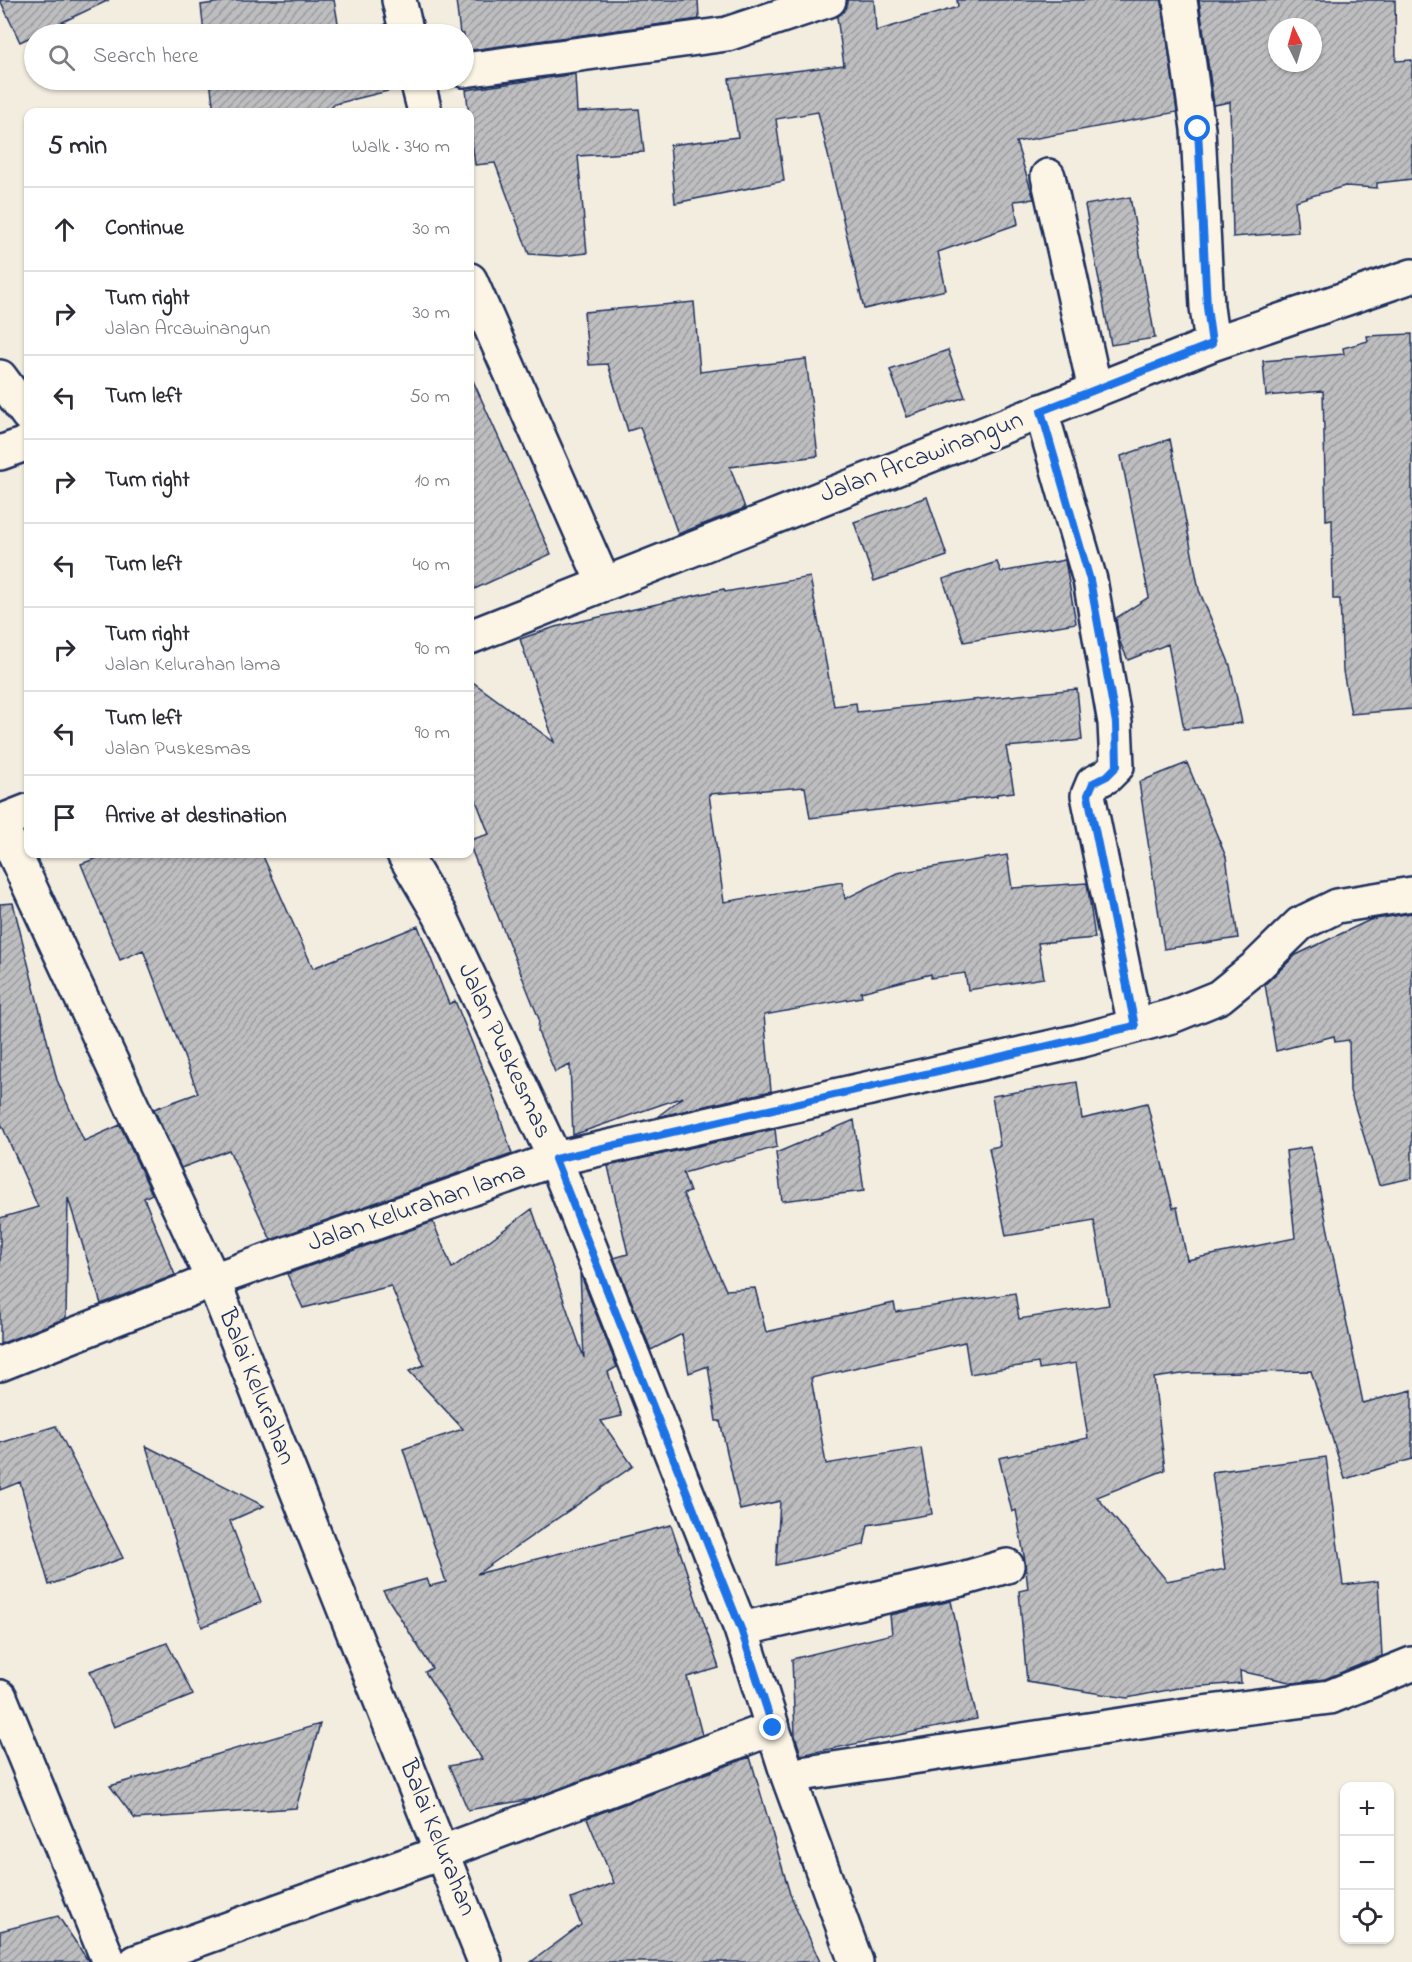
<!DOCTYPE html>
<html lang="en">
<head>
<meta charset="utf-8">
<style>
  body { margin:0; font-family:"Indie Flower",sans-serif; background:#f7f7f7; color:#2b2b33 }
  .controls { position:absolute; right:18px; bottom:18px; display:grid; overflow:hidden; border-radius:12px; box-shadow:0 2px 4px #0004 }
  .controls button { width:54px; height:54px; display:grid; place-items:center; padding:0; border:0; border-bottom:2px solid #e1e1e2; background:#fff; color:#2b2b33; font:30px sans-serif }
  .compass { position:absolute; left:1268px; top:18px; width:54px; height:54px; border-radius:50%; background:#fff; box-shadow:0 2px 4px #0004; rotate:355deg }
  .stop { position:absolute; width:18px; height:18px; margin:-14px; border:4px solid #1a73e8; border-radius:50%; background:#fff }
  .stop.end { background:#1a73e8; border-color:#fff; box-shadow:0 2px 6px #0008 }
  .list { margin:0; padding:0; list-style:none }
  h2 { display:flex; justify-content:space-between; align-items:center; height:78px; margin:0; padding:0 24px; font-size:26px }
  h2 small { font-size:20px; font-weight:400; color:#7c7c81 }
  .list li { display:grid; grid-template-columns:39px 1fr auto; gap:18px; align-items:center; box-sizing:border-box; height:84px; padding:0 24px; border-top:2px solid #e1e1e2 }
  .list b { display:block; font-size:22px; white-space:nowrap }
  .list p { margin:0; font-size:20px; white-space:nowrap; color:#7c7c81 }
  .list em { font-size:20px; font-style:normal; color:#7c7c81 }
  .icon { flex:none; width:33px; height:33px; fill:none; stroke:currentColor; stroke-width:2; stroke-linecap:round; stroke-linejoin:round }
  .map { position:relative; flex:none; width:1412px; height:1962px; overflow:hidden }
  .search { position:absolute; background:#fff; box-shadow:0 2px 4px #0004; left:24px; top:24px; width:450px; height:66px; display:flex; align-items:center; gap:15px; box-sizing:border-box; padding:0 21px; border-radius:33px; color:#7c7c81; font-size:22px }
  .panel { position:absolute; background:#fff; box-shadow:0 2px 4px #0004; left:24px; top:108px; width:450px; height:750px; border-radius:12px }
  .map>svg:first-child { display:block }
  .building { fill:url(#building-hatch); stroke:#1b2f5e; stroke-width:1.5; fill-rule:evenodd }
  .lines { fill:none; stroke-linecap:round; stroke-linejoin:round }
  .minor-casing { stroke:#1b2f5e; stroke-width:38 }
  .minor { stroke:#fcf5e5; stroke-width:33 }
  .route { stroke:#1a73e8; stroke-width:8 }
  .labels { text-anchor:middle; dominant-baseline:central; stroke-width:4.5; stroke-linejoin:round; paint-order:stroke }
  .street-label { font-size:26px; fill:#1b2f5e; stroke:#fcf5e5 }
</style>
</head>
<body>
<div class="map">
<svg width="1412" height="1962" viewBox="0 0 1412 1962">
  <defs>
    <pattern id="building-hatch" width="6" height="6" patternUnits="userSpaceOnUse" patternTransform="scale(1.5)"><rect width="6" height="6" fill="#bebec0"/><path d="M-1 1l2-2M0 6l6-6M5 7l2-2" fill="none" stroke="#9a9b9f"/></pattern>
  </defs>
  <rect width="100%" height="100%" fill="#f3ede0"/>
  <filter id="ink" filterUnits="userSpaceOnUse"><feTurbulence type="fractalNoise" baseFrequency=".0167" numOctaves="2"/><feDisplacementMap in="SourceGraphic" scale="12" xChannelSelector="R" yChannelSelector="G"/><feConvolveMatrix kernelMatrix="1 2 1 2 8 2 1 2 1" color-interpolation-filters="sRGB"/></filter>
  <g filter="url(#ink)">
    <path class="building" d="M 0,0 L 109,0 L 20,42 Z
      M 235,0 L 334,0 L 340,34 L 204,34 L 201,5 Z
      M 456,0 L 698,0 L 699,19 L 464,51 L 464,34 L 460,34 Z
      M 847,0 L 874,0 L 876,31 L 958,7 L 957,0 L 1162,0 L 1177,112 L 1016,142 L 1034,199 L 1014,201 L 1018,224 L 938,252 L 946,290 L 864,309 L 818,112 L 776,119 L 784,181 L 675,203 L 670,145 L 738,137 L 729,79 L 844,65 L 837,17 L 843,12 Z
      M 1199,0 L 1395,0 L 1396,61 L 1412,60 L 1412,179 L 1377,183 L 1377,188 L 1345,186 L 1295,201 L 1298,232 L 1233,237 L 1230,102 L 1214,105 ZM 1277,27 L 1313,27 L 1313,63 L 1277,63 Z
      M 385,25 L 387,34 L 346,34 Z
      M 575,74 L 577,112 L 639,109 L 644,152 L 578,156 L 587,253 L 559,256 L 529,254 L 495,163 L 475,165 L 466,90 Z
      M 210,80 L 398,80 L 400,88 L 335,104 L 327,112 L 214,112 Z
      M 1130,197 L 1155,338 L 1111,345 L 1085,205 Z
      M 694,302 L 700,372 L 806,359 L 818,456 L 730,467 L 745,508 L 678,534 L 640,427 L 628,431 L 608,364 L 589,365 L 584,312 Z
      M 1412,334 L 1412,709 L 1351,714 L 1343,671 L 1340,599 L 1333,599 L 1332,519 L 1326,520 L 1323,391 L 1266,396 L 1263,361 L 1344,354 L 1343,348 L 1368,341 L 1367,336 Z
      M 948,350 L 965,397 L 907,417 L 890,370 Z
      M 470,374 L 551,554 L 470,591 Z
      M 1170,439 L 1199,590 L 1230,665 L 1242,723 L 1184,729 L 1168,644 L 1128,660 L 1119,640 L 1116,618 L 1149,597 L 1121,456 Z
      M 927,497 L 947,556 L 874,581 L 854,522 Z
      M 1065,560 L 1076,623 L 964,642 L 943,579 L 997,562 L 1001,572 Z
      M 810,577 L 834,706 L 856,703 L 857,712 L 1077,689 L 1082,740 L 1006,747 L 1014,792 L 997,794 L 997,796 L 810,818 L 805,787 L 709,794 L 724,902 L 842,882 L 845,899 L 897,873 L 1007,855 L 1012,888 L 1087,883 L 1095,938 L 1038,943 L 1044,978 L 968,990 L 965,973 L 931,978 L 931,974 L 861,992 L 862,997 L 764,1015 L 771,1091 L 657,1117 L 683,1097 L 573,1135 L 570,1065 L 555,1072 L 538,1032 L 539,1019 L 470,846 L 470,840 L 489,834 L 470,785 L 470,680 L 554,742 L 520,639 L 555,627 L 724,589 L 725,592 Z
      M 1187,763 L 1226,857 L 1238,938 L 1164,949 L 1139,782 Z
      M 108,854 L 262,854 L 313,968 L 418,926 L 449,1004 L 455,1001 L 491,1089 L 512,1154 L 271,1240 L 229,1150 L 181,1168 L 154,1109 L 198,1093 L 143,950 L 120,960 L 81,864 Z
      M 13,903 L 57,1080 L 84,1141 L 120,1125 L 152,1194 L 144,1198 L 175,1275 L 101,1304 L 68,1198 L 66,1318 L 0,1344 L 0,1218 L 38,1207 L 0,1121 L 0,904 Z
      M 1412,913 L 1412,1178 L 1379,1185 L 1350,1091 L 1349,1040 L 1335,1042 L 1334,1036 L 1276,1051 L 1265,984 L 1296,955 L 1370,920 Z
      M 1077,1082 L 1082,1119 L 1147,1103 L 1173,1208 L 1177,1207 L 1187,1260 L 1295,1238 L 1286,1151 L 1311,1147 L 1363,1403 L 1412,1390 L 1412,1459 L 1345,1479 L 1311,1371 L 1189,1373 L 1154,1378 L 1165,1470 L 1097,1497 L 1167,1581 L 1225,1569 L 1212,1472 L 1326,1457 L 1343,1585 L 1378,1581 L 1382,1656 L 1325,1679 L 1294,1683 L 1240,1671 L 1241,1683 L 1178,1688 L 1127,1698 L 1027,1682 L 1019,1591 L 1028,1589 L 1025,1561 L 1016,1510 L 1012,1512 L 999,1458 L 1088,1438 L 1076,1363 L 1039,1369 L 1038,1363 L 970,1374 L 965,1342 L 811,1378 L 826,1464 L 921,1448 L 932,1514 L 868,1525 L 864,1545 L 776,1565 L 780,1501 L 740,1510 L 720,1421 L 716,1421 L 708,1366 L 689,1373 L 682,1334 L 651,1350 L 614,1258 L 628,1254 L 608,1166 L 775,1129 L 777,1147 L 683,1173 L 690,1192 L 683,1194 L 726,1290 L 755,1288 L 766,1332 L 894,1303 L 896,1312 L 1015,1293 L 1019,1319 L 1109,1305 L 1094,1221 L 1006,1236 L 989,1148 L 1000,1146 L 992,1096 Z
      M 854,1120 L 864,1191 L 782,1201 L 776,1153 Z
      M 532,1209 L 584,1358 L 580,1273 L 617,1367 L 608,1372 L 622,1416 L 601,1421 L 633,1466 L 477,1574 L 671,1525 L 719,1668 L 687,1677 L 702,1735 L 532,1799 L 468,1810 L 449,1766 L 482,1759 L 425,1672 L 432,1668 L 383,1591 L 427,1579 L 430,1586 L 446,1582 L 403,1449 L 463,1429 L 409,1371 L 424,1365 L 391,1286 L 303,1308 L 287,1274 L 433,1222 L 452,1268 Z
      M 56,1426 L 123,1558 L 49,1585 L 20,1482 L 0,1490 L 0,1443 Z
      M 146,1446 L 264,1506 L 230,1521 L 261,1602 L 202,1627 Z
      M 951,1601 L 977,1719 L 801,1755 L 795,1735 L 792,1659 L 892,1634 L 890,1615 Z
      M 167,1643 L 193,1695 L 114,1727 L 90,1671 Z
      M 320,1724 L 296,1808 L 135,1819 L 110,1786 Z
      M 750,1757 L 790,1894 L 820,1962 L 531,1962 L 581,1925 L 571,1899 L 614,1883 L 587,1818 Z
      M 58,1916 L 89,1962 L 0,1962 L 0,1931 Z"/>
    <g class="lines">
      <defs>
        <path id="minor" d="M 399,0 L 407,34
          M 1180,0 L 1198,129 L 1207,307 L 1212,344
          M 464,70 L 727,34 L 829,0
          M 417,80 L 425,112
          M 1048,176 L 1095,390
          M 470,280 L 604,584
          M 0,377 L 28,415
          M 1041,411 L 1090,580 L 1115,723 L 1117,766 L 1107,776 L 1093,783 L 1088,795 L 1135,1026
          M 0,453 L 28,443
          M 470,637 L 1212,344 L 1412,276
          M 0,822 L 28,811
          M 0,823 L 213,1280 L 485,1962
          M 404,854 L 440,915 L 555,1159 L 741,1629 L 788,1776 L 856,1962
          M 0,1364 L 213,1280 L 555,1159 L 1079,1041 L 1172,1016 L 1219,997 L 1256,967 L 1300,924 L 1337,906 L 1412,894
          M 741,1629 L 962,1579 L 1007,1566
          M 0,1697 L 109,1962
          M 788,1776 L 1186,1715 L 1330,1697 L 1412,1664
          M 136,1962 L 443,1852 L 773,1728"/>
      </defs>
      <use href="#minor" class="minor-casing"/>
      <use href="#minor" class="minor"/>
    </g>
  </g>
  <g class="lines" filter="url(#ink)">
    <path class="route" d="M 773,1728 L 741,1629 L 555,1159 L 1135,1026 L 1088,795 L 1093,783 L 1107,776 L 1117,766 L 1116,723 L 1090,580 L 1041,411 L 1212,344 L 1207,307 L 1198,129"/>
  </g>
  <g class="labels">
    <g class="street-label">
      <text transform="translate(922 458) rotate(-21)">Jalan Arcawinangun</text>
      <text transform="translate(504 1051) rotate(65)">Jalan Puskesmas</text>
      <text transform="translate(417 1208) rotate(-19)">Jalan Kelurahan lama</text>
      <text transform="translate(256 1387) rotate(68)">Balai Kelurahan</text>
      <text transform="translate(437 1838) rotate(68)">Balai Kelurahan</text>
    </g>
  </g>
</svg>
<div class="controls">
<button>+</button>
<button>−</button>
<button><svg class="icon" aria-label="locate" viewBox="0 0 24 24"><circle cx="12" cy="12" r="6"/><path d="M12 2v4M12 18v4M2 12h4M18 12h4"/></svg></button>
</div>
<svg class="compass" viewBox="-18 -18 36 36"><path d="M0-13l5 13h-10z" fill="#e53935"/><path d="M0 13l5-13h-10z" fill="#7c7c81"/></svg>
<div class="stop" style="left:1198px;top:129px"></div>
<div class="stop end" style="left:773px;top:1728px"></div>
<div class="search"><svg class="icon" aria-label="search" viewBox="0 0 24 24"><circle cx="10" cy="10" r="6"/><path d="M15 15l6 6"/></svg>Search here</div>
<section class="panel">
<h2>5 min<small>Walk · 340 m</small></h2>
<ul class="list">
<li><svg class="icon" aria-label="ahead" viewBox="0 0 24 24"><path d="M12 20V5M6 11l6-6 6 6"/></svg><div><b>Continue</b></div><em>30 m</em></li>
<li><svg class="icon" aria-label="right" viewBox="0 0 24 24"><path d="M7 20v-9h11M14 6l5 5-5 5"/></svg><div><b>Turn right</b><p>Jalan Arcawinangun</p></div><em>30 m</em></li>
<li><svg class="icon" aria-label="left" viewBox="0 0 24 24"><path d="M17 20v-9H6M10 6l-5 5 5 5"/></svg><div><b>Turn left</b></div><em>50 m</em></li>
<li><svg class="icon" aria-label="right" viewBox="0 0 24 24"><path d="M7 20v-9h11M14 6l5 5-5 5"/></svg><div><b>Turn right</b></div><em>10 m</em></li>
<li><svg class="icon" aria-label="left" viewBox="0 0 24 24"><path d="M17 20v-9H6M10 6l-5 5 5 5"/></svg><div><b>Turn left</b></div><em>40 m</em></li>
<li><svg class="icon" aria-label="right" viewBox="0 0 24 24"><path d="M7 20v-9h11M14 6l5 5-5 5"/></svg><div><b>Turn right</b><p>Jalan Kelurahan lama</p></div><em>90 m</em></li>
<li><svg class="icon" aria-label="left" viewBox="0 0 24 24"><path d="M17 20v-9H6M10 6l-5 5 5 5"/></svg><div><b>Turn left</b><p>Jalan Puskesmas</p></div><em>90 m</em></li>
<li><svg class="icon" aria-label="arrive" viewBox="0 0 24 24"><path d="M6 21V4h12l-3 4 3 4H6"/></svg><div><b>Arrive at destination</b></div></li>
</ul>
</section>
</div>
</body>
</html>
